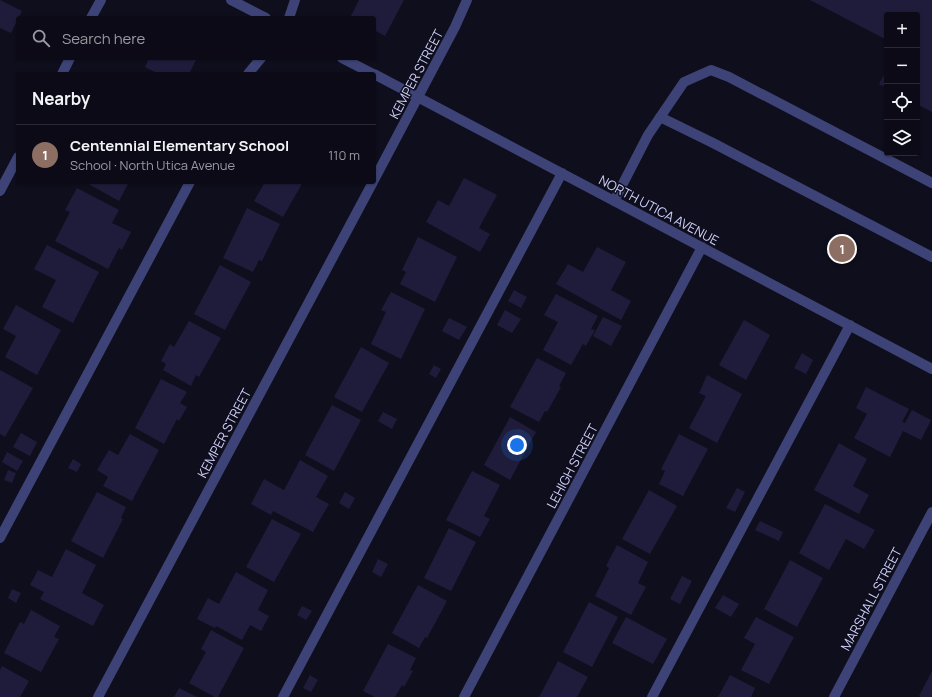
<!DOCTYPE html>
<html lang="en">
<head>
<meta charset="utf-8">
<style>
  body { margin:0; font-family:Manrope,sans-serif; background:#14131f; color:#f1f3f6 }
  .controls { position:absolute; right:12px; top:12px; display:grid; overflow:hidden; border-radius:4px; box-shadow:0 1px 3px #0004 }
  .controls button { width:36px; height:36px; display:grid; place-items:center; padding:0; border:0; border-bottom:1px solid #2b2b35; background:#0b0a16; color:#f1f3f6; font:20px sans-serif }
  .you { position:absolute; left:517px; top:445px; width:14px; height:14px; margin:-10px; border:3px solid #fff; border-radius:50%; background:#1a73e8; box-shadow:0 0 0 6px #1a73e833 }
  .badge { display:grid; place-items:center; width:26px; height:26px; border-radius:50%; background:#0b8043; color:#fff; font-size:13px; font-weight:700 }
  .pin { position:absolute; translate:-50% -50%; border:2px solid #fff; box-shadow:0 1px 4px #0006 }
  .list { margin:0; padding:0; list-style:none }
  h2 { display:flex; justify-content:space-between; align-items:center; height:52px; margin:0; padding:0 16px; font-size:17px }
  h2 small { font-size:13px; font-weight:400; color:#9a9aa1 }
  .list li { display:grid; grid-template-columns:26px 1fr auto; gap:12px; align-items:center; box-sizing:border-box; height:60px; padding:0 16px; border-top:1px solid #2b2b35 }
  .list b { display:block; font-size:15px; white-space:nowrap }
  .list p { margin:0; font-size:13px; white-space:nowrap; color:#9a9aa1 }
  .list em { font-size:13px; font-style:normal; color:#9a9aa1 }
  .icon { flex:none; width:22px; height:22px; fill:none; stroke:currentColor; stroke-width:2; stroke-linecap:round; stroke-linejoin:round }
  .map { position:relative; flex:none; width:932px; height:697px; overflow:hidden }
  .search { position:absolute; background:#0b0a16; box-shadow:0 1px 3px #0004; left:16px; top:16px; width:360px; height:44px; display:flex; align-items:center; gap:10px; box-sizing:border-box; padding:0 14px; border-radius:4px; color:#9a9aa1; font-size:15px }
  .panel { position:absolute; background:#0b0a16; box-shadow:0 1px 3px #0004; left:16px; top:72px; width:360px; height:112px; border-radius:4px }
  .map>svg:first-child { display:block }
  .building { fill:#1f1c3b }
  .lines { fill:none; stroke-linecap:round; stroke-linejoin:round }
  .minor { stroke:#3e4377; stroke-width:10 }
  .labels { text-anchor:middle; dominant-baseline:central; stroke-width:3; stroke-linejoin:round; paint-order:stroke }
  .street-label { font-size:13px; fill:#cfd0fa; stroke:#0f0e1d }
</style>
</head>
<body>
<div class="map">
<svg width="932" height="697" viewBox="0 0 932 697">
  <rect width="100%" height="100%" fill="#0f0e1d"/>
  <path class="building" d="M 0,0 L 22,11 L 11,33 L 0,28 Z
    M 359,0 L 404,0 L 385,36 L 374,30 L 374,18 L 350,18 Z
    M 810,0 L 932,0 L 932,112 L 917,104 L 917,15 L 887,15 L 887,40 Z
    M 149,58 L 197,58 L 189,74 L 159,74 L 145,67 Z
    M 887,69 L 887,88 L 879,84 Z
    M 464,178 L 497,195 L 479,228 L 490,234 L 480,252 L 426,222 L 438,200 L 449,206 Z
    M 85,182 L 129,182 L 119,201 Z
    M 265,182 L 303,182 L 283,217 L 254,201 Z
    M 77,188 L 119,210 L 112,223 L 131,232 L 122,250 L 119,248 L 108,269 L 55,241 L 70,212 L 65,210 Z
    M 247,208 L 280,224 L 262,261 L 259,260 L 253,272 L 223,258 Z
    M 418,237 L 457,257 L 435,302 L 400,284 L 406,272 L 402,270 Z
    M 47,245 L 99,272 L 73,323 L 42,307 L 56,280 L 34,269 Z
    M 597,247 L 626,262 L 611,290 L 631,301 L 621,320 L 556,284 L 568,264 L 583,272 Z
    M 220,265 L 251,282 L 225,330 L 194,314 Z
    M 514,290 L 527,297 L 521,308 L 508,301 Z
    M 391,292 L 425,309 L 401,359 L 371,344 L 386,312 L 381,310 Z
    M 556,294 L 598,316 L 591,329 L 595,330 L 586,346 L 583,344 L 571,365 L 543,350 L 558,322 L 544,315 Z
    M 16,305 L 61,330 L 37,375 L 5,357 L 16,336 L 3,329 Z
    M 505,310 L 521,319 L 512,333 L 497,325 Z
    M 603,317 L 622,326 L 611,346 L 593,336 Z
    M 449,318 L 467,327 L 459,340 L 442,331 Z
    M 744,320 L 770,335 L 746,380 L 719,365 Z
    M 189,321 L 221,338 L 199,377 L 196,375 L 191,386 L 163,370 L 166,364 L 161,361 L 170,344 L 174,347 Z
    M 361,347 L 389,363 L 362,412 L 334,397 Z
    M 802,353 L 813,360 L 806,374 L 794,368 Z
    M 537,358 L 566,373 L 559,386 L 561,387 L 547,412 L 545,411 L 539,422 L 510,407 Z
    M 434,365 L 441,369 L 436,378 L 429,374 Z
    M 0,370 L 33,388 L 5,437 L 0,434 Z
    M 707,375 L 742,394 L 717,443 L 689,428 L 706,396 L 699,393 Z
    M 161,379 L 187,392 L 180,403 L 187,407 L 179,421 L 177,419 L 164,444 L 135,428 Z
    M 866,387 L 909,409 L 902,422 L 905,423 L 912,410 L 931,420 L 921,440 L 903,431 L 890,457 L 854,438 L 867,414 L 856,408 Z
    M 332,405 L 361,420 L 334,471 L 305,455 Z
    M 383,412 L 397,419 L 392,429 L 378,421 Z
    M 510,417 L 536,432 L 510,480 L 484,465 Z
    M 21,433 L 37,442 L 30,456 L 13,447 Z
    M 130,434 L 159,450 L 132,501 L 103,486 L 108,477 L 97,470 L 109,450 L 118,455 Z
    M 679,434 L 708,449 L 683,496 L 659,484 L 665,471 L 661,469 Z
    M 839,443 L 867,459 L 853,486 L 869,495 L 859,514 L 814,490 Z
    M 7,452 L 23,461 L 17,471 L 2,462 Z
    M 73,459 L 81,464 L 77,472 L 68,468 Z
    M 300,460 L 328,476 L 316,497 L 329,504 L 313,532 L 273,511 L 271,515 L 251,504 L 264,479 L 284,490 Z
    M 8,470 L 16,473 L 12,483 L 4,480 Z
    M 472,471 L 500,485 L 484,516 L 490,519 L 480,537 L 446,520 Z
    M 737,488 L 745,492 L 735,512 L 726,508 Z
    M 649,490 L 677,506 L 650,554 L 622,539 Z
    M 97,492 L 126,507 L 121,518 L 123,519 L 103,558 L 71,541 Z
    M 345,492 L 355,498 L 349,509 L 339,503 Z
    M 825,504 L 875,530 L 864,549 L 846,539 L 829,570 L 799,553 Z
    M 272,519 L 301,534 L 274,582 L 246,567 Z
    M 760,521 L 783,532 L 779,541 L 755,530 Z
    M 449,528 L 476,542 L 451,591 L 424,578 Z
    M 617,545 L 648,562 L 638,583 L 646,587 L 631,615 L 595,596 L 609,568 L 606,566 Z
    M 66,549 L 96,565 L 82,593 L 104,605 L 93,626 L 40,599 L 44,592 L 30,585 L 38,570 L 52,577 Z
    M 378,559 L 388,564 L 381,577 L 372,572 Z
    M 790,560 L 823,578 L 797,627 L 764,609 Z
    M 236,572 L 268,590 L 258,610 L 269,616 L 261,631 L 250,625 L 242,640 L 216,626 L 215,628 L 197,619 L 208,598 L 219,604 Z
    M 682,576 L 692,581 L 680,604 L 670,599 Z
    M 418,585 L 447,601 L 427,638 L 425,637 L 419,648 L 392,633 Z
    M 12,589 L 21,593 L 16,603 L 8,598 Z
    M 723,595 L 739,604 L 731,617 L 715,608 Z
    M 589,602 L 618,617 L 592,667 L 563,652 Z
    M 302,606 L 312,611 L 306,620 L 297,615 Z
    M 31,610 L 60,626 L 54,637 L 59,639 L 41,672 L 4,653 L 20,622 L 24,624 Z
    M 626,617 L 667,639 L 653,664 L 612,643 Z
    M 756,617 L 794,637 L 769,684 L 741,670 L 755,644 L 744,638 Z
    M 211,630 L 244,648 L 218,697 L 215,697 L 189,683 L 206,652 L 201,649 Z
    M 388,644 L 416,658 L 410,670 L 413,671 L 404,687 L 402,685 L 395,697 L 375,697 L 363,691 Z
    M 558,661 L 588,677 L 577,697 L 539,697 Z
    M 2,666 L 29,681 L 20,697 L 0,697 L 0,670 Z
    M 932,671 L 932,697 L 920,697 L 919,696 Z
    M 310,675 L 318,680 L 311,692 L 303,688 Z
    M 730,675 L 755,688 L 751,697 L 718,697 Z
    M 179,688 L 197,697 L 174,697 Z"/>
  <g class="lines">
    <path class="minor" d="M 231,0 L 266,18
      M 91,18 L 101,0
      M 289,18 L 295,0
      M 342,58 L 373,74
      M 62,74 L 70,58
      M 248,74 L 261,58
      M 374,74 L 932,369
      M 660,117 L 713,143 L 932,257
      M 374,180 L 455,27 L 467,0
      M 0,191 L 18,157
      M 614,201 L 648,135 L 684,82 L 711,70 L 729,77 L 932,183
      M 0,538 L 190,182
      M 98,697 L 373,182
      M 283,697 L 562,173
      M 464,697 L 702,247
      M 652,697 L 850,325
      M 834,697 L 932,512"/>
  </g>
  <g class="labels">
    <g class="street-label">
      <text transform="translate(416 74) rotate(-62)">KEMPER STREET</text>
      <text transform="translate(659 210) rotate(28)">NORTH UTICA AVENUE</text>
      <text transform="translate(224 433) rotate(-62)">KEMPER STREET</text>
      <text transform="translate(572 466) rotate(-62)">LEHIGH STREET</text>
      <text transform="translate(871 599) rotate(-62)">MARSHALL STREET</text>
    </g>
  </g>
</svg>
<div class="controls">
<button>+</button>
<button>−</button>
<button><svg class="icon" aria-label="locate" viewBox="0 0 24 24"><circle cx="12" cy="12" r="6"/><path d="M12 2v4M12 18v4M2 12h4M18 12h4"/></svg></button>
<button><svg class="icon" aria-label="layers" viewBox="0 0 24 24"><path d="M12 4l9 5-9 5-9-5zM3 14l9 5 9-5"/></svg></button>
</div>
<div class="you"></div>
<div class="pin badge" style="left:842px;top:249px;background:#8d6e63">1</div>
<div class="search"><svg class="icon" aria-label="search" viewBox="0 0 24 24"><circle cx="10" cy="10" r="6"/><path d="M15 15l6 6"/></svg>Search here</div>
<section class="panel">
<h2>Nearby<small></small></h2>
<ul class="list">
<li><span class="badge" style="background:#8d6e63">1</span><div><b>Centennial Elementary School</b><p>School · North Utica Avenue</p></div><em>110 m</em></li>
</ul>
</section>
</div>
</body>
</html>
